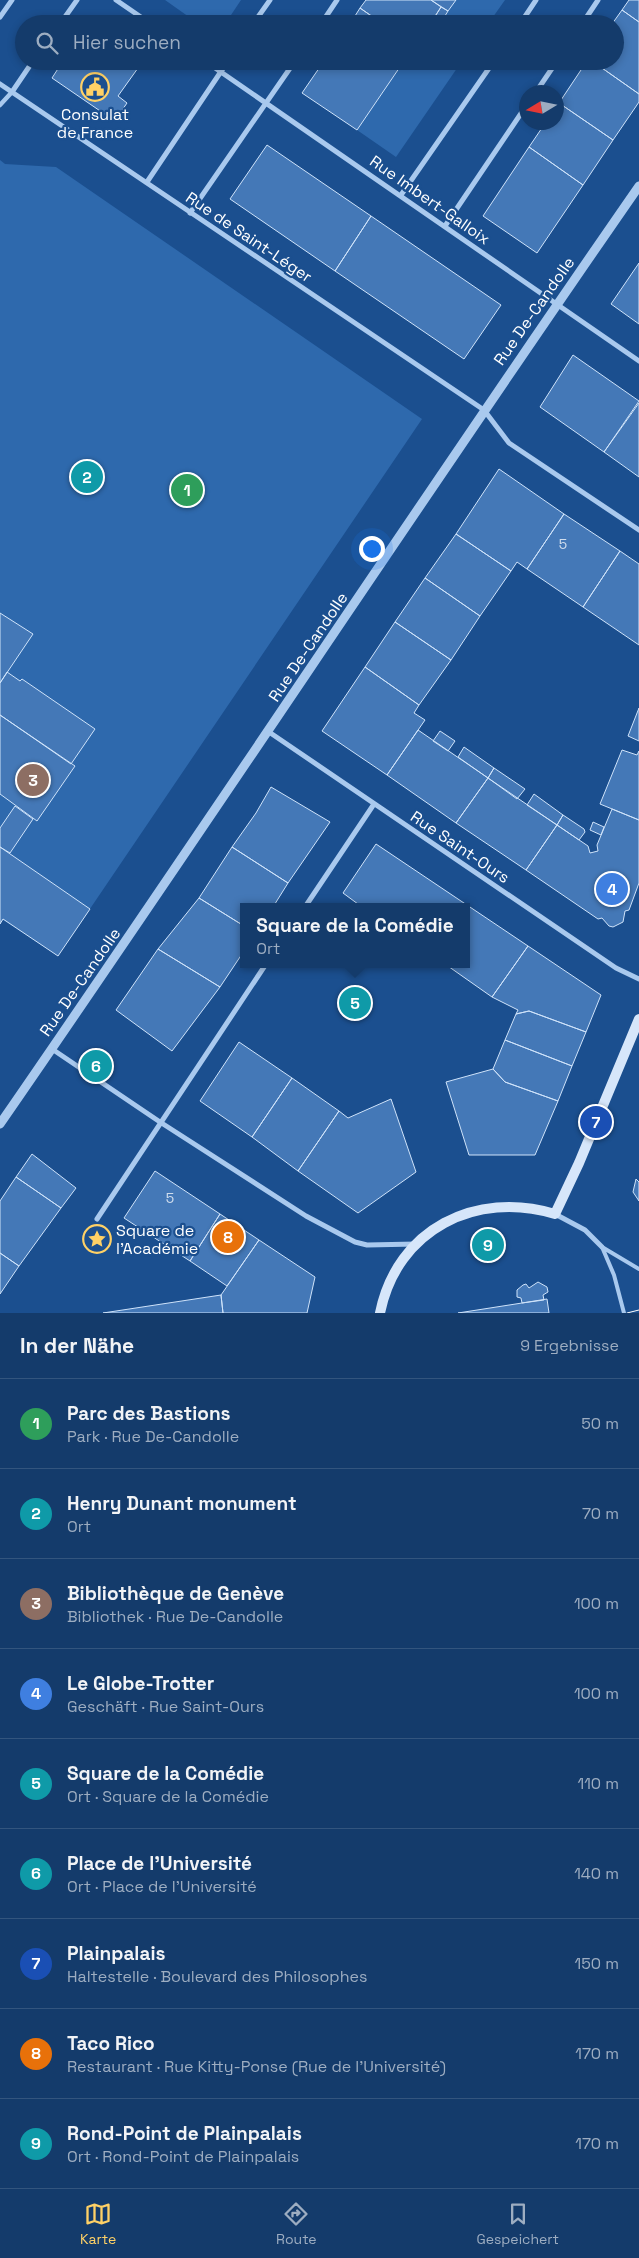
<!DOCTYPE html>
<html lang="de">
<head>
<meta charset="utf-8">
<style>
  body { margin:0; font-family:"Space Grotesk",sans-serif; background:#214673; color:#f1f3f6 }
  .compass { position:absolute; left:519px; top:85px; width:45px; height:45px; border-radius:50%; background:#143b6b; box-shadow:0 2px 8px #0003; rotate:260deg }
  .you { position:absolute; left:371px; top:548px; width:18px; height:18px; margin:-12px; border:4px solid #fff; border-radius:50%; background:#1a73e8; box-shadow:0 0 0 8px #1a73e833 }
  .badge { display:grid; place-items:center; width:32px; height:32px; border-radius:50%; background:#ffd166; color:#fff; font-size:16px; font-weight:700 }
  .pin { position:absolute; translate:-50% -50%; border:2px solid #fff; box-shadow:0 1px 5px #0006 }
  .popup { position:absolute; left:240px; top:903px; width:230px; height:65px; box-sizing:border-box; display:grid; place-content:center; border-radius:0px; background:#143b6b; filter:drop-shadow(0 1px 4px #0005); font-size:16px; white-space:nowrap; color:#9dadc1 }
  .popup b { font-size:19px; color:#f1f3f6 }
  .popup::after { content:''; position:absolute; left:50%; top:100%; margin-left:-10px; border:10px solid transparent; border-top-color:#143b6b }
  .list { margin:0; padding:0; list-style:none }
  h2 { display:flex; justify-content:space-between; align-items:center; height:65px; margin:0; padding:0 20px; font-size:21px }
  h2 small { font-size:16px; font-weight:400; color:#9dadc1 }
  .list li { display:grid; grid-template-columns:32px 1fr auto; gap:15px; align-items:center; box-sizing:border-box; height:90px; padding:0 20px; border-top:1px solid #33557e }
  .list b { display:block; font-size:19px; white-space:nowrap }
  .list p { margin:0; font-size:16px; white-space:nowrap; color:#9dadc1 }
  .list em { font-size:16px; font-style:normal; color:#9dadc1 }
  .icon { flex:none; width:28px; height:28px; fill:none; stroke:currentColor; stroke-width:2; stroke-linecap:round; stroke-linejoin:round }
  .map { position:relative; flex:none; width:639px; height:1313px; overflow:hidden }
  .search { position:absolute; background:#143b6b; box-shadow:0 2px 8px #0003; left:15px; right:15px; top:15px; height:55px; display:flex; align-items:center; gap:12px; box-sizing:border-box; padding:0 18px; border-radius:28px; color:#9dadc1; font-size:19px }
  .sheet { height:875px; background:#143b6b }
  nav { display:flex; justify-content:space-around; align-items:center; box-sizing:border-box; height:70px; border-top:1px solid #33557e; background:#143b6b; font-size:14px; color:#9dadc1 }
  nav a { display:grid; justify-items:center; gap:2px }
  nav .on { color:#ffd166 }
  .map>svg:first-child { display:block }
  .green { fill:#2e69ad }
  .building { fill:#4478b7; stroke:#cfe3fa }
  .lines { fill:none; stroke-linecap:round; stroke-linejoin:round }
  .service { stroke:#a9c9ee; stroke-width:4 }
  .pedestrian { stroke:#a9c9ee; stroke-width:4.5 }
  .minor { stroke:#a9c9ee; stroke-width:5 }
  .tertiary { stroke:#a9c9ee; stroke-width:9 }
  .secondary { stroke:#d6e6fa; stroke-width:10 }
  .tram { stroke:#fff; stroke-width:1 }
  .labels { text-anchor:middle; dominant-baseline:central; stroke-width:4.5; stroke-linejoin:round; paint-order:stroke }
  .number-label { font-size:14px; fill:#d0dded }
  .poi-label { font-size:16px; fill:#fff; stroke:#1b4f8f }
  .street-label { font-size:16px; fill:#fff; stroke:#1b4f8f }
</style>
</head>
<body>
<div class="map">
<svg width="639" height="1313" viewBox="0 0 639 1313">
  <rect width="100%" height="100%" fill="#1b4f8f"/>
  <path class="green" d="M 165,0 L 241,0 L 225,24 L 199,24 Z
    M 446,0 L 505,0 L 488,24 L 430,24 Z
    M 404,61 L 462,61 L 396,157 L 357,130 Z
    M 0,160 L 5,164 L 56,167 L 422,419 L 58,956 L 3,920 L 0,924 Z"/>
  <path class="building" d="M 366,0 L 431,0 L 441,7 L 430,24 L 383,24 L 360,8 Z
    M 431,0 L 456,0 L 448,11 Z
    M 629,0 L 639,0 L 639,22 L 622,10 Z
    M 441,7 L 448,11 L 440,24 L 432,24 L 431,23 Z
    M 360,8 L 383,24 L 350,24 Z
    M 622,10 L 639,22 L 639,94 L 592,61 L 615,61 L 615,24 L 612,24 Z
    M 63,61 L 143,61 L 118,96 L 127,103 L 116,119 L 107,113 L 106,115 L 52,78 Z
    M 324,61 L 404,61 L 357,130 L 302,93 Z
    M 587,61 L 592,61 L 639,94 L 639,102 L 613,140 L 559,103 Z
    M 559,103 L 613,140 L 583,185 L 529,147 L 546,122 L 556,122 L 556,107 Z
    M 267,145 L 371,216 L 335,271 L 230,199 Z
    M 529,147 L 583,185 L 537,253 L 483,216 Z
    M 371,216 L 501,305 L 464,359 L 335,271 Z
    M 639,263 L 639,324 L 611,304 Z
    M 573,355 L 639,401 L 604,452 L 540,407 Z
    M 639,403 L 639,477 L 604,452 Z
    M 499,469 L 564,514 L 527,569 L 517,562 L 511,571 L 456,534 Z
    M 564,514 L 620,551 L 583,607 L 527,569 Z
    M 456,534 L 511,571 L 480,616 L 425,578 Z
    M 620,551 L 639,564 L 639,645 L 583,607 Z
    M 425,578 L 480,616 L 451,660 L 395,622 Z
    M 0,613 L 33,634 L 0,683 Z
    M 395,622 L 451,660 L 419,705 L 365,667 Z
    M 365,667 L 419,705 L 414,713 L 425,720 L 387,775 L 322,731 Z
    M 7,672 L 20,681 L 22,679 L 95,729 L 71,764 L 0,715 L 0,683 Z
    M 639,708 L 639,741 L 628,736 Z
    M 0,715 L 75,766 L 37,821 L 0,794 Z
    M 418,730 L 488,778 L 456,823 L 387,775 Z
    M 440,731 L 455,741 L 448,751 L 433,741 Z
    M 464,747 L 494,768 L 488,778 L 458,757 Z
    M 622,750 L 637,755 L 639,751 L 639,820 L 600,804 Z
    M 494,768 L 525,789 L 517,799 L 488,778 Z
    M 488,778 L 557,825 L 526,870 L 456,823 Z
    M 271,787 L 330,822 L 288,883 L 232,847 L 256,813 Z
    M 534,794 L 563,815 L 557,825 L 527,805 Z
    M 15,806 L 33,819 L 10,853 L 0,847 L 0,828 Z
    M 612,809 L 639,820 L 639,883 L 629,910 L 625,911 L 623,922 L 613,927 L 609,926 L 602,918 L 598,919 L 526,870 L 557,825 L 588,846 L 590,853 L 598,851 L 597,845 Z
    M 563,815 L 584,829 L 585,832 L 579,840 L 557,825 Z
    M 593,822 L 604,827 L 601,835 L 590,830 Z
    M 376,844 L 528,946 L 492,997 L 445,964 L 466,964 L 466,907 L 362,907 L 343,893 Z
    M 0,847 L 90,909 L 58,956 L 3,919 L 0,924 Z
    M 232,847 L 288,883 L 273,907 L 244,907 L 244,926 L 199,898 Z
    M 199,898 L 244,926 L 244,951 L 220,987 L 158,949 Z
    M 528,946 L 601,995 L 586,1032 L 529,1011 L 516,1014 L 518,1010 L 492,997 Z
    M 158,949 L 220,987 L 172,1051 L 116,1010 Z
    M 529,1011 L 586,1032 L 572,1066 L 505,1040 L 516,1014 Z
    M 505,1040 L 572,1066 L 558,1101 L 505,1082 L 493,1069 Z
    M 239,1042 L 292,1078 L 252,1137 L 200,1101 Z
    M 493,1069 L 505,1082 L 558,1101 L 535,1155 L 469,1155 L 446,1082 Z
    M 292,1078 L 339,1111 L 298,1171 L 252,1137 Z
    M 391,1099 L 416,1172 L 358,1213 L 298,1171 L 339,1111 L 348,1118 Z
    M 32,1154 L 76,1188 L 61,1208 L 16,1177 Z
    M 155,1171 L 220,1214 L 190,1261 L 124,1218 Z
    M 16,1177 L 61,1208 L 19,1266 L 0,1253 L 0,1201 Z
    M 636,1179 L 639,1182 L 639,1201 L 633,1192 Z
    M 220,1214 L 259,1240 L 227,1286 L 190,1261 Z
    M 259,1240 L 315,1277 L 307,1313 L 223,1313 L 221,1295 Z
    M 0,1253 L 19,1266 L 0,1294 Z
    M 538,1282 L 547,1287 L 548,1292 L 543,1295 L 544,1300 L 522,1303 L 521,1298 L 517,1297 L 517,1290 L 523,1285 L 526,1284 L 529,1288 Z
    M 221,1295 L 223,1313 L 103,1313 Z
    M 547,1299 L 549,1313 L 458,1313 L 522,1303 Z"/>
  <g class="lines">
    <path class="service" d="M 602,1247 L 614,1275 L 624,1313
      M 602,1247 L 639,1269"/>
    <path class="pedestrian" d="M 0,105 L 12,92"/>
    <path class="minor" d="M 116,0 L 151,24
      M 0,17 L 12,0
      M 60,24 L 77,0
      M 253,24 L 270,0
      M 321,24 L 337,0
      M 520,24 L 536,0
      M 582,24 L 598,0
      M 205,61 L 639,361
      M 0,84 L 484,410 L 509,443 L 639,530
      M 12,92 L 33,61
      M 536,92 L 557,61
      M 147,182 L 228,61
      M 401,195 L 494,61
      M 190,213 L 295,61
      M 445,226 L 526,106
      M 269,732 L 616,968 L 639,979
      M 305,907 L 374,804
      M 52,1049 L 160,1122 L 306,1216 L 355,1242 L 367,1245 L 416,1244
      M 555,1214 L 585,1230 L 602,1247
      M 97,1219 L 266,964"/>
    <path class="tertiary" d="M 0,1124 C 215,813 423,497 639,186"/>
    <path class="secondary" d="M 380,1313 C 397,1229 476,1190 555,1214 L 579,1163 L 639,1019"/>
    <path class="tram" d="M 627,1313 L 639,1310"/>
  </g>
  <defs>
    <symbol id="civic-ring" viewBox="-11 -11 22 22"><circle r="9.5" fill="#1b4f8f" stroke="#ffd166" stroke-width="1.5"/><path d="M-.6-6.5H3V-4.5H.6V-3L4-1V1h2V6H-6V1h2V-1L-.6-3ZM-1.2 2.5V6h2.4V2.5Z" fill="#ffd166"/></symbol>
    <symbol id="sight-ring" viewBox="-11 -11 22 22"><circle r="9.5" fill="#1b4f8f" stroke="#ffd166" stroke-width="1.5"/><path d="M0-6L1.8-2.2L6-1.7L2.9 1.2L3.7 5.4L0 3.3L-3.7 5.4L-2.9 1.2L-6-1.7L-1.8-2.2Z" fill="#ffd166"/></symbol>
  </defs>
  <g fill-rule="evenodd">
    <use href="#civic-ring" x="79" y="71" width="32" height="32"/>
    <use href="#sight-ring" x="81" y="1223" width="32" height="32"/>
  </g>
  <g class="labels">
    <g class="number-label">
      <text x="563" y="544">5</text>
      <text x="170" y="1198">5</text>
    </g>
    <g class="poi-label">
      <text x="95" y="114">Consulat<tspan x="95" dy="18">de France</tspan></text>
      <text x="116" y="1230" text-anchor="start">Square de<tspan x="116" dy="18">l'Académie</tspan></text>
    </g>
    <g class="street-label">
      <text transform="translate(430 200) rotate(35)">Rue Imbert-Galloix</text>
      <text transform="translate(249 237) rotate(34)">Rue de Saint-Léger</text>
      <text transform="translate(534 311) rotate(-55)">Rue De-Candolle</text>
      <text transform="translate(308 647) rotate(-56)">Rue De-Candolle</text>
      <text transform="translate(460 847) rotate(34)">Rue Saint-Ours</text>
      <text transform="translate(80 982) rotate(-55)">Rue De-Candolle</text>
    </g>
  </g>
</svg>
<svg class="compass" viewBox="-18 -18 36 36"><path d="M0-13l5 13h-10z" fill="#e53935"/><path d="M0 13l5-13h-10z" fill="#9dadc1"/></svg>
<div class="you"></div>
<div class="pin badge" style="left:187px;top:490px;background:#2e9e5b">1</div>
<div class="pin badge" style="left:87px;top:477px;background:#0f9aa8">2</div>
<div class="pin badge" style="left:33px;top:780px;background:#8d6e63">3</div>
<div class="pin badge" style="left:612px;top:889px;background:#3f7fe0">4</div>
<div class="pin badge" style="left:355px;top:1003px;background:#0f9aa8">5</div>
<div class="popup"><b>Square de la Comédie</b>Ort</div>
<div class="pin badge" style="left:96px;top:1066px;background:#0f9aa8">6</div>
<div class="pin badge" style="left:596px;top:1122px;background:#1a4fb4">7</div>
<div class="pin badge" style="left:228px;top:1237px;background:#e8710a">8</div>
<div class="pin badge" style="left:488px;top:1245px;background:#0f9aa8">9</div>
<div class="search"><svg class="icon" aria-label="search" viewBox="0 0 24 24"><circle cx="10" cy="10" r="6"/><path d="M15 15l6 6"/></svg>Hier suchen</div>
</div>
<section class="sheet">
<h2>In der Nähe<small>9 Ergebnisse</small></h2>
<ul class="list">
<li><span class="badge" style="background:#2e9e5b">1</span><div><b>Parc des Bastions</b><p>Park · Rue De-Candolle</p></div><em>50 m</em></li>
<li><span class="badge" style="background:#0f9aa8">2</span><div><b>Henry Dunant monument</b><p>Ort</p></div><em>70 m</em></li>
<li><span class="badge" style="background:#8d6e63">3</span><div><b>Bibliothèque de Genève</b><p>Bibliothek · Rue De-Candolle</p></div><em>100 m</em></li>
<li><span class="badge" style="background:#3f7fe0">4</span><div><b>Le Globe-Trotter</b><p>Geschäft · Rue Saint-Ours</p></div><em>100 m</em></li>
<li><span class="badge" style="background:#0f9aa8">5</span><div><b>Square de la Comédie</b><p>Ort · Square de la Comédie</p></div><em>110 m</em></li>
<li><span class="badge" style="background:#0f9aa8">6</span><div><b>Place de l'Université</b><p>Ort · Place de l'Université</p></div><em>140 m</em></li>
<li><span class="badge" style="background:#1a4fb4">7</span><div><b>Plainpalais</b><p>Haltestelle · Boulevard des Philosophes</p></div><em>150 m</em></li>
<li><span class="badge" style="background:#e8710a">8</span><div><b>Taco Rico</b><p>Restaurant · Rue Kitty-Ponse (Rue de l'Université)</p></div><em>170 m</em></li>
<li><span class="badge" style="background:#0f9aa8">9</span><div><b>Rond-Point de Plainpalais</b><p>Ort · Rond-Point de Plainpalais</p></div><em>170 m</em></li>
</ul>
</section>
<nav>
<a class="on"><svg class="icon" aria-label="map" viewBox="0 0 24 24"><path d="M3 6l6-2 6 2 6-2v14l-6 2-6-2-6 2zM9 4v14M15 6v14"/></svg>Karte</a>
<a><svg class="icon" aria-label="directions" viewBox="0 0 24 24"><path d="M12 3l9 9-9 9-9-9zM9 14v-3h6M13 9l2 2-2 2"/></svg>Route</a>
<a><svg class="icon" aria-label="saved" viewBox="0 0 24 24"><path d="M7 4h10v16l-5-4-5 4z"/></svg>Gespeichert</a>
</nav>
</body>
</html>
